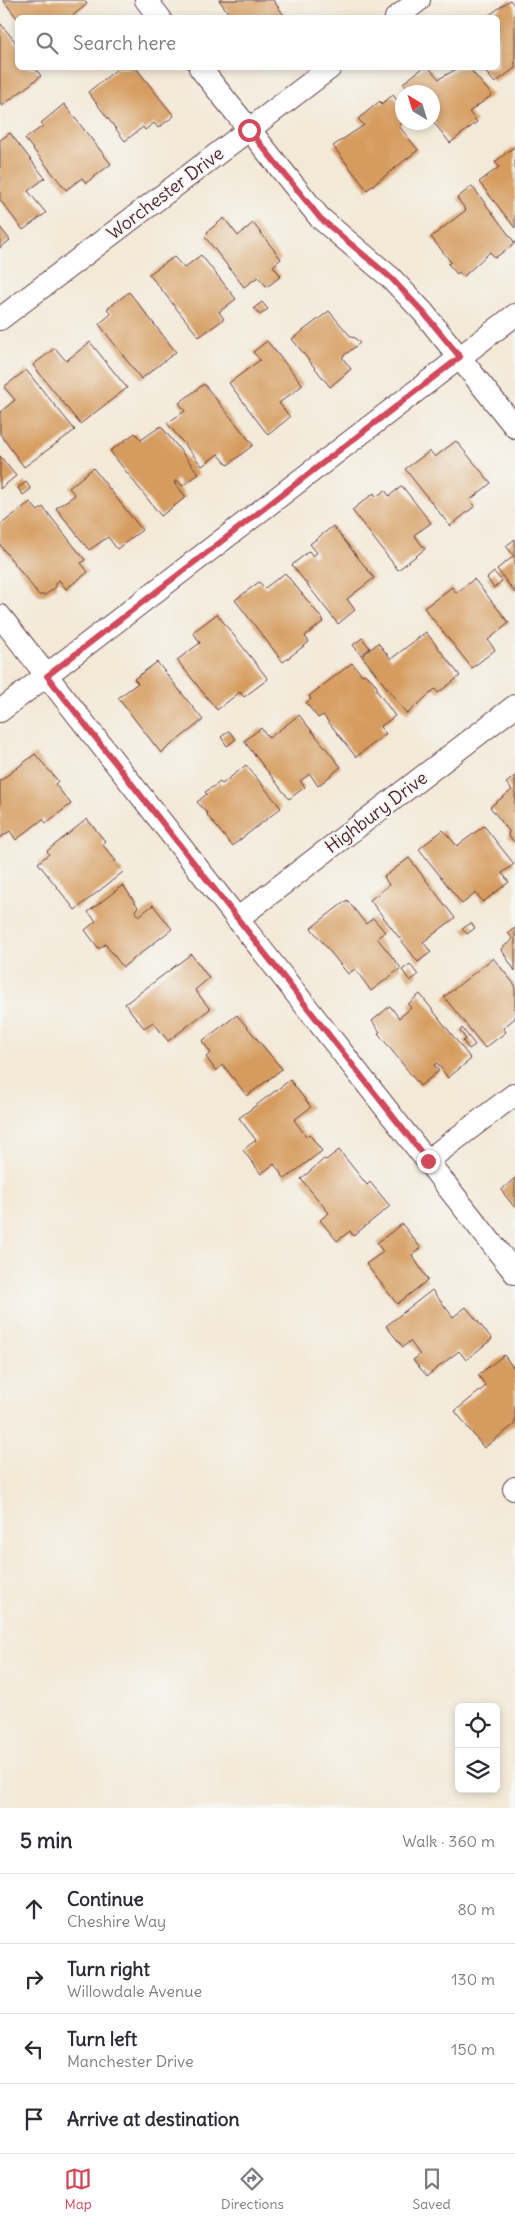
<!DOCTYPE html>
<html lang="en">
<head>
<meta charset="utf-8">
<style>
  body { margin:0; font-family:Delius,sans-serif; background:#f7f7f7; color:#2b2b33 }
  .controls { position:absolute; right:15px; bottom:15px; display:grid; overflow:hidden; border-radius:8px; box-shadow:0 2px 8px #0003 }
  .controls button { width:45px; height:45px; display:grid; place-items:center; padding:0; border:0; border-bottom:1px solid #e1e1e2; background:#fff; color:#2b2b33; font:25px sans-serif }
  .compass { position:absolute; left:395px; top:85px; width:45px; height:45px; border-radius:50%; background:#fff; box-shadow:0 2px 8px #0003; rotate:322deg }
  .stop { position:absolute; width:15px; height:15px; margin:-11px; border:4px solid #d1495b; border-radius:50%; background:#fff }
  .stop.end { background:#d1495b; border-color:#fff; box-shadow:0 1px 5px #0008 }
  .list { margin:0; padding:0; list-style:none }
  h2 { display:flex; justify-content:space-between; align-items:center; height:65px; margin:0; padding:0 20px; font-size:21px }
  h2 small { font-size:16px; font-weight:400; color:#7c7c81 }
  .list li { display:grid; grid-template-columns:32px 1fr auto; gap:15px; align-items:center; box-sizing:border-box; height:70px; padding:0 20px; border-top:1px solid #e1e1e2 }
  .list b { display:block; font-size:19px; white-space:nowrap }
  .list p { margin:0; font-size:16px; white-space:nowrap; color:#7c7c81 }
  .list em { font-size:16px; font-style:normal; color:#7c7c81 }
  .icon { flex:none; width:28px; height:28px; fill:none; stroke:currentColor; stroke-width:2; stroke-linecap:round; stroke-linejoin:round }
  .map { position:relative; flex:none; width:515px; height:1808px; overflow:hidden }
  .search { position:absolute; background:#fff; box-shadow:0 2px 8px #0003; left:15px; right:15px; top:15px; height:55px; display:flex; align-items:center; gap:12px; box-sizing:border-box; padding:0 18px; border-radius:8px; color:#7c7c81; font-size:19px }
  .sheet { height:345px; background:#fff }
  nav { display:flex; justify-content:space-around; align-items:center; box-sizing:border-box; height:70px; border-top:1px solid #e1e1e2; background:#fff; font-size:14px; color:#7c7c81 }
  nav a { display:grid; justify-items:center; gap:2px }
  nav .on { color:#d1495b }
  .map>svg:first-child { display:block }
  .building { fill:#d69c5e }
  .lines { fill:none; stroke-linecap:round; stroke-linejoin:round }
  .minor-casing { stroke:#633d45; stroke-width:24 }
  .minor { stroke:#fff; stroke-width:22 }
  .route { stroke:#d1495b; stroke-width:6 }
  .labels { text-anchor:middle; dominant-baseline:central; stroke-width:4; stroke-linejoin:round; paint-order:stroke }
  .street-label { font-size:18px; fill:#4a1f2b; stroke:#f6f6f2 }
</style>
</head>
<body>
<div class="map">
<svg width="515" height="1808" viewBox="0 0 515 1808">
  <rect width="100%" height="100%" fill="#f6f6f2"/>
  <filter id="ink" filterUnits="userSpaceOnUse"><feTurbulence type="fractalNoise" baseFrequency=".02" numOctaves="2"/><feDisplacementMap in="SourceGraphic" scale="10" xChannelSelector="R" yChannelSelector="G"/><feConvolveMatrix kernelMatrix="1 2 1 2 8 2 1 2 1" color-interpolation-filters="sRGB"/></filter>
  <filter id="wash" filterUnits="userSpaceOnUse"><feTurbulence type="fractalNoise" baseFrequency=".0096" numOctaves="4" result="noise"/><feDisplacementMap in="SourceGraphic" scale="20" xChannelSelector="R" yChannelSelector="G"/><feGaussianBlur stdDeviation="1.12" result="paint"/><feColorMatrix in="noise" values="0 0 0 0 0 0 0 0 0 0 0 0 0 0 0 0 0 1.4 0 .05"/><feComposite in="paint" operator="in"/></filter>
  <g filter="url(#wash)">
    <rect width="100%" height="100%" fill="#f3e9d7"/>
    <g id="blocks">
      <path class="building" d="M 3,0 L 84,0 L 87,4 L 70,18 L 17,18 Z
        M 219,0 L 273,0 L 286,18 L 232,18 Z
        M 510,0 L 515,6 L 515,68 L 495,83 L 482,68 L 498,68 L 498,18 L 488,16 Z
        M 0,23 L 18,45 L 18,68 L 35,68 L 41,76 L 2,106 L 0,104 Z
        M 114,68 L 136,68 L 174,116 L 158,128 L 154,123 L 145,130 L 143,127 L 125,141 L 88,92 L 116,70 Z
        M 423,68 L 429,68 L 439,79 L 458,68 L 469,68 L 492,95 L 469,112 L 477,122 L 450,143 L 432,120 L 432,92 L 411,92 L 403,83 Z
        M 393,95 L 402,107 L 402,123 L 399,126 L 418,150 L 367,190 L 333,146 L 364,125 L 358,119 L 380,101 L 381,104 Z
        M 64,104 L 111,164 L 86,183 L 82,178 L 66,190 L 25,139 L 43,126 L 41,123 Z
        M 10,133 L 45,178 L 28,191 L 46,213 L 23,230 L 0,200 L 0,140 Z
        M 515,146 L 515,228 L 479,182 L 499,167 L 495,162 Z
        M 472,186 L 515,243 L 495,258 L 490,252 L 463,277 L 459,272 L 457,274 L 448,264 L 451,262 L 431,237 L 466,210 L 457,198 Z
        M 224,218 L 238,236 L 253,223 L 281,259 L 273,266 L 281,276 L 267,287 L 258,277 L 244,287 L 205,237 L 208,234 L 207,232 Z
        M 0,227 L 10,240 L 0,248 Z
        M 201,255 L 236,299 L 219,312 L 224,319 L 199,337 L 149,274 L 174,257 L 184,268 Z
        M 129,292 L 176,352 L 141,379 L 99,324 L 111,314 L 107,309 Z
        M 262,302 L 268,309 L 260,315 L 254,308 Z
        M 329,311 L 352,338 L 354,337 L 360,343 L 342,357 L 351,369 L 330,387 L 292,339 Z
        M 267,341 L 303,385 L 279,403 L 290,417 L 268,435 L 229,383 L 260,360 L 253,352 Z
        M 90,342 L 127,388 L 80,424 L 33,365 L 55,348 L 66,361 Z
        M 26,370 L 75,430 L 24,467 L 0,434 L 0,412 L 15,400 L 4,387 Z
        M 204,384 L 253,445 L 228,465 L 218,454 L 202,466 L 167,423 L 185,411 L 179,403 Z
        M 161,426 L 199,474 L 182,486 L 177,480 L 174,482 L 186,497 L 161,516 L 110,451 L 135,433 L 141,440 Z
        M 456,441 L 491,483 L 470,500 L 475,506 L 450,526 L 405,469 L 430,451 L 435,457 Z
        M 0,456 L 16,476 L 0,489 Z
        M 93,468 L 142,530 L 117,549 L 108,537 L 89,550 L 56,508 L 75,495 L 69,488 Z
        M 26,482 L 31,489 L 23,495 L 18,488 Z
        M 402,486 L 431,523 L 414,535 L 425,549 L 398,570 L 352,510 L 374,493 L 376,497 L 385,490 L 389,496 Z
        M 30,502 L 38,511 L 43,507 L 85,560 L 81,563 L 88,572 L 66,589 L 59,580 L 56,583 L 56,587 L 45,595 L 39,595 L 0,545 L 0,525 Z
        M 333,526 L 374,578 L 347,599 L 355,610 L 338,624 L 292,565 L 309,551 L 313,556 L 317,553 L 310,544 Z
        M 515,539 L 515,593 L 497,569 L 514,556 L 506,546 Z
        M 494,572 L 502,581 L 494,588 L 487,578 Z
        M 285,573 L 324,621 L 305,636 L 309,642 L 283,662 L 235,600 L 259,582 L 265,588 Z
        M 474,579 L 509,623 L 488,640 L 495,650 L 472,668 L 424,608 L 452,587 L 456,593 Z
        M 217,614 L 268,679 L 244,697 L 240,692 L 217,710 L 177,660 L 200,643 L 193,632 Z
        M 426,632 L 460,676 L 438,693 L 435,689 L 407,714 L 362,656 L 378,643 L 391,659 Z
        M 362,638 L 370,648 L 361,655 L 353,645 Z
        M 157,662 L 203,720 L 161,753 L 118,698 L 138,683 L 134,679 Z
        M 352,663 L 362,675 L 364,674 L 372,680 L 377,687 L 377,691 L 395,716 L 380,727 L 386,734 L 356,757 L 323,715 L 318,718 L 306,703 L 311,699 L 309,696 Z
        M 299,715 L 341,767 L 318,786 L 310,774 L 300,781 L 305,787 L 289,799 L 244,741 L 261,728 L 269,738 Z
        M 229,731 L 236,739 L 227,746 L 221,737 Z
        M 35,754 L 58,781 L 55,784 L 71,804 L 46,823 L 43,819 L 16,840 L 10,831 L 0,838 L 0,781 Z
        M 246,765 L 281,808 L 232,846 L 207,815 L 208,814 L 197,802 L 207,794 L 205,792 L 220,782 L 222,784 Z
        M 515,776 L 515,842 L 508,836 L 509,831 L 490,807 L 512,790 L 506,783 Z
        M 87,819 L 105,841 L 102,844 L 116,861 L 114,862 L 123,872 L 75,910 L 38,863 L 49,854 L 47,851 Z
        M 484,826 L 514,864 L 502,873 L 509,882 L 483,902 L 476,893 L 462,904 L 419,849 L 443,830 L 457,846 Z
        M 409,858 L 455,918 L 423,942 L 431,952 L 418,962 L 370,900 L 389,885 L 384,877 Z
        M 123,885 L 138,907 L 135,910 L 139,916 L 153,905 L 172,929 L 123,967 L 105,944 L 99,949 L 85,930 L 96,921 L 88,912 Z
        M 347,900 L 366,924 L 373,918 L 385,932 L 377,938 L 401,968 L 371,991 L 355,969 L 348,974 L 311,928 Z
        M 471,923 L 475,928 L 467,934 L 462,929 Z
        M 515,928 L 515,971 L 501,949 L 513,939 L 508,933 Z
        M 191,954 L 209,978 L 195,990 L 210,1009 L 168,1041 L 153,1022 L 144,1028 L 125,1004 Z
        M 493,958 L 515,985 L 515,1018 L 503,1028 L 506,1032 L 485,1048 L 444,997 Z
        M 410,964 L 418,975 L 410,981 L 402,970 Z
        M 420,994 L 471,1059 L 448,1078 L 437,1063 L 434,1065 L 439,1071 L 420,1086 L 378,1033 L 380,1032 L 372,1021 L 390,1006 L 399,1018 L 411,1008 L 408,1004 Z
        M 237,1015 L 282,1069 L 247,1096 L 223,1065 L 216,1071 L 206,1057 L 211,1053 L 202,1041 Z
        M 462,1028 L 475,1045 L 469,1049 L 463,1041 L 466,1039 L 460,1031 Z
        M 290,1080 L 311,1107 L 294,1120 L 306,1136 L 309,1134 L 322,1151 L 285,1179 L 274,1164 L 261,1174 L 243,1150 L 256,1140 L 239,1118 Z
        M 339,1150 L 367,1185 L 370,1182 L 390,1206 L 353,1236 L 350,1231 L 337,1241 L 320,1220 L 329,1213 L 301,1179 L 324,1159 L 326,1160 Z
        M 515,1178 L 515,1208 L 501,1190 Z
        M 402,1224 L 421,1248 L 412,1255 L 428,1280 L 397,1304 L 366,1264 L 383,1252 L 377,1243 Z
        M 432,1290 L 453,1317 L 466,1307 L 492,1339 L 466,1360 L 459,1351 L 427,1376 L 413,1360 L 420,1355 L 410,1341 L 403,1347 L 386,1326 Z
        M 504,1355 L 515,1370 L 515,1424 L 484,1448 L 455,1411 L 486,1386 L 478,1375 Z"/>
    </g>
  </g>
  <g filter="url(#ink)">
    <use href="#blocks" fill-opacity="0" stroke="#633d45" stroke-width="1"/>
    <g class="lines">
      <defs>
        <path id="minor" d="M 146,0 L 160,18
          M 396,18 L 419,0
          M 200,68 L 320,218 L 391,278 L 423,312 L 515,427
          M 0,319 L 330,68
          M 0,616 L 515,1273
          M 0,711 L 515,315
          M 237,919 L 515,706
          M 427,1161 L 515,1094
          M 514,1489 L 515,1488"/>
      </defs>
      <use href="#minor" class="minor-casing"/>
      <use href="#minor" class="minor"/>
    </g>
  </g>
  <g class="lines" filter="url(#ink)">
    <path class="route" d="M 249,130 L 320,218 L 391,278 L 423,312 L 460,357 L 47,676 L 428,1161"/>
  </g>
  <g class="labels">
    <g class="street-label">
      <text transform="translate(165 193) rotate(-37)">Worchester Drive</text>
      <text transform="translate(376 812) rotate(-37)">Highbury Drive</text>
    </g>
  </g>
</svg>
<div class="controls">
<button><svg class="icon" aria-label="locate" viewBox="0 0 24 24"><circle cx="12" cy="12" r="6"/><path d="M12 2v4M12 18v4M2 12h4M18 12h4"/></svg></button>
<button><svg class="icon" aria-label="layers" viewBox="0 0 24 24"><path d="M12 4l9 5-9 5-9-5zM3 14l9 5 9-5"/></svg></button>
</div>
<svg class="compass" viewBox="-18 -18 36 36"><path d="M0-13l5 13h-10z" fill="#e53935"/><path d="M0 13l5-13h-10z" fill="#7c7c81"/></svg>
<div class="stop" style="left:249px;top:130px"></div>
<div class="stop end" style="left:428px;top:1161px"></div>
<div class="search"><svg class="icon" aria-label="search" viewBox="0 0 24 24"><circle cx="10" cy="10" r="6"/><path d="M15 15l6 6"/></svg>Search here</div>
</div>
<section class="sheet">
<h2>5 min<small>Walk · 360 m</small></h2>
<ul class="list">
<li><svg class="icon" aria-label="ahead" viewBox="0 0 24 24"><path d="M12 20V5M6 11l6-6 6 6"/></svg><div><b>Continue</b><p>Cheshire Way</p></div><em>80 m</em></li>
<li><svg class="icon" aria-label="right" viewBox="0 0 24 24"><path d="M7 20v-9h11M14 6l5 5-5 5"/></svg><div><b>Turn right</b><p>Willowdale Avenue</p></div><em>130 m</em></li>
<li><svg class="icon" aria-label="left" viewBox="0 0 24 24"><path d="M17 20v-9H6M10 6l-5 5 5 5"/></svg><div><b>Turn left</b><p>Manchester Drive</p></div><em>150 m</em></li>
<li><svg class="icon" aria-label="arrive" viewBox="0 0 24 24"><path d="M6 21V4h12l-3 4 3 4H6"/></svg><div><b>Arrive at destination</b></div></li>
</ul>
</section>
<nav>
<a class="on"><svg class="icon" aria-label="map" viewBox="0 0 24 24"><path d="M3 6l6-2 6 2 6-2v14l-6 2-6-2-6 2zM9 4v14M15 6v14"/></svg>Map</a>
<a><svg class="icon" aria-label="directions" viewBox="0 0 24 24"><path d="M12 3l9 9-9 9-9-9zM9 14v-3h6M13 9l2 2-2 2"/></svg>Directions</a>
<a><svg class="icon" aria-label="saved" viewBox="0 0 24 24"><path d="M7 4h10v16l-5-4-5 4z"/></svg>Saved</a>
</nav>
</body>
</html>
